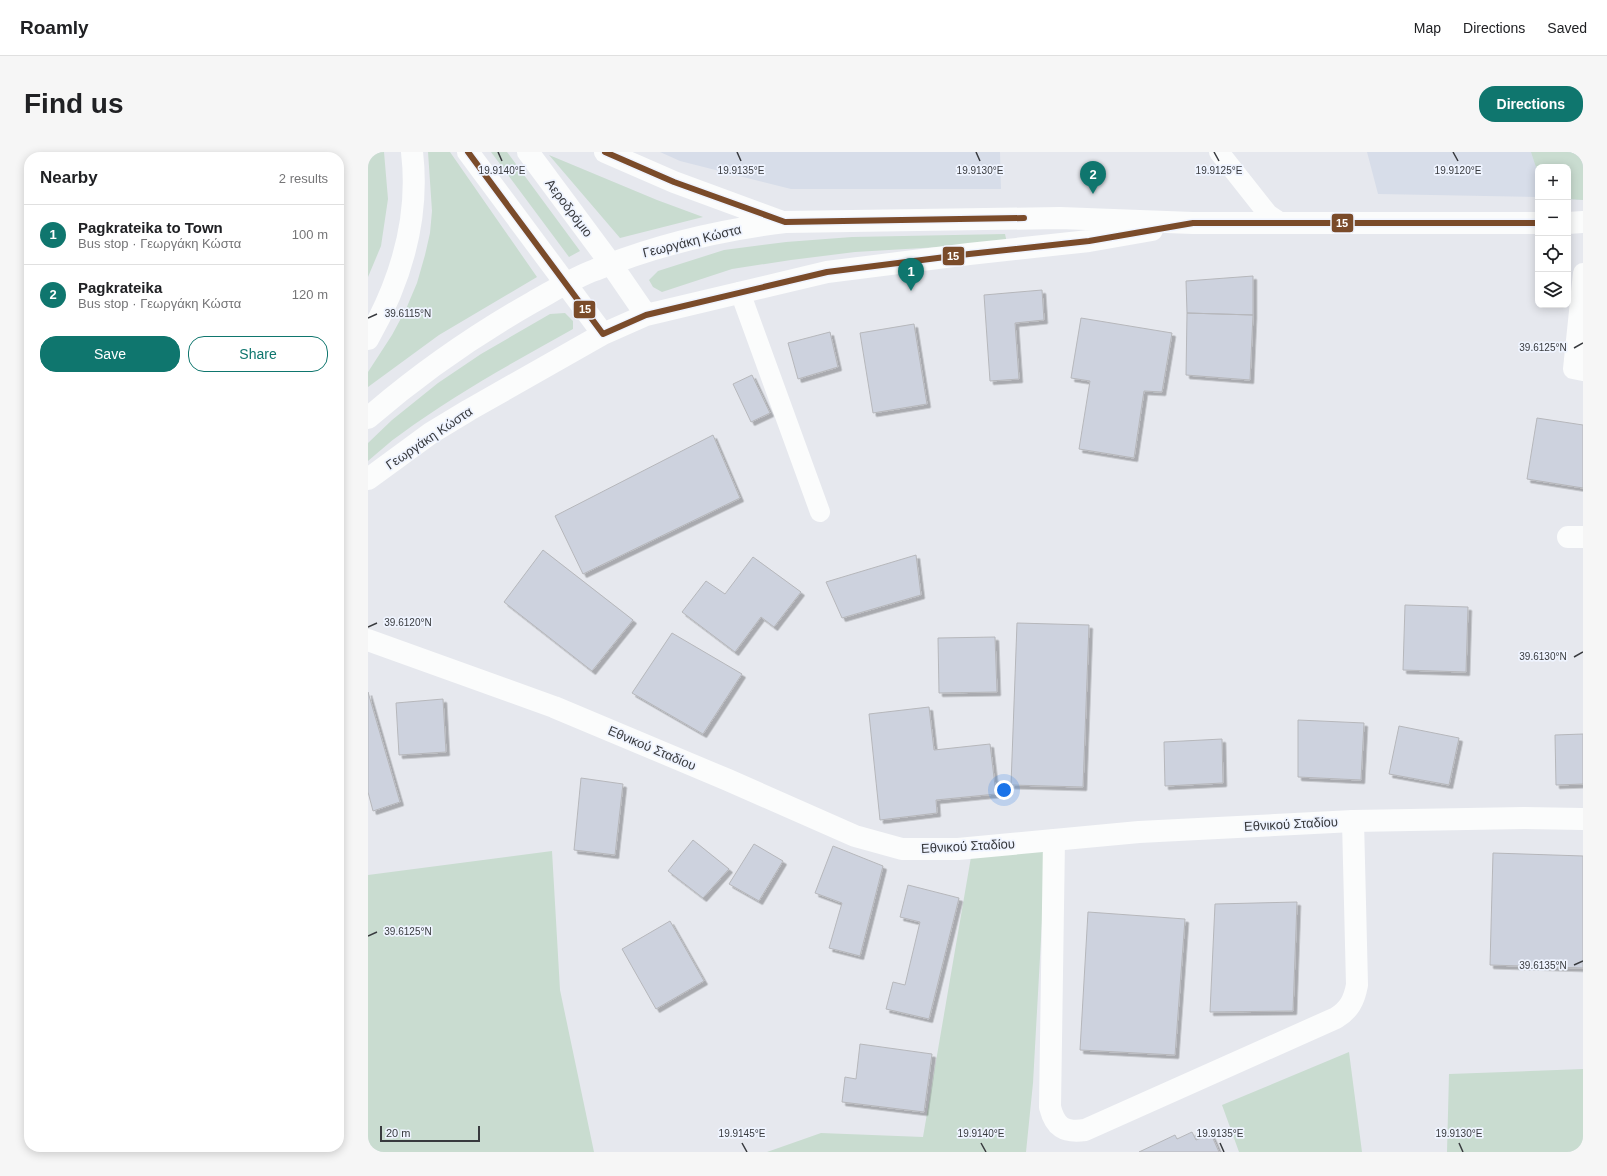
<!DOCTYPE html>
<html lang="en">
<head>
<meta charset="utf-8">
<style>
  body { margin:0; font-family:Helvetica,sans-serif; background:#f6f6f6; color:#202124 }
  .controls { position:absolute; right:12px; top:12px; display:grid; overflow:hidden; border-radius:8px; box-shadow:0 2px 10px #0003 }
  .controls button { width:36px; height:36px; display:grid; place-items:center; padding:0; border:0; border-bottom:1px solid #e0e0e0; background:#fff; color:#202124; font:20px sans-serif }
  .scale { position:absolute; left:12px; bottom:10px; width:100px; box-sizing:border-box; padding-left:4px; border:2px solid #383a3e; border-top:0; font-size:11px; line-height:14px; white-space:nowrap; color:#383a3e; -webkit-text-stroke:3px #eff4ff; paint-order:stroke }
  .you { position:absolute; left:636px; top:638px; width:14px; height:14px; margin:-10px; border:3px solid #fff; border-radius:50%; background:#1a73e8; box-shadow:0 0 0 6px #1a73e833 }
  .badge { display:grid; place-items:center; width:26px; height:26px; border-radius:50%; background:#0f766e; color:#fff; font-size:13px; font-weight:700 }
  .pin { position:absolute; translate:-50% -33px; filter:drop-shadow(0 1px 2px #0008) }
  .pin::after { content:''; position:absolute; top:21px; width:14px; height:12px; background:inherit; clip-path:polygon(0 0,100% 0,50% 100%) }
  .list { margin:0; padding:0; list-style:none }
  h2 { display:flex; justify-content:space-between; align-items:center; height:52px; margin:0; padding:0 16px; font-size:17px }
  h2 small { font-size:13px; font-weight:400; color:#757577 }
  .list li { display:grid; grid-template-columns:26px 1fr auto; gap:12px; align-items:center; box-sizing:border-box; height:60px; padding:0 16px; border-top:1px solid #e0e0e0 }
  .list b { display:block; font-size:15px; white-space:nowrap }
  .list p { margin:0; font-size:13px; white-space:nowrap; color:#757577 }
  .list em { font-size:13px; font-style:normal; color:#757577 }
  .actions { display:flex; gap:8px; padding:12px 16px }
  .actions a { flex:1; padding:9px 0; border:1px solid #0f766e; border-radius:16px; text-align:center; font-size:14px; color:#0f766e }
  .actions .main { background:#0f766e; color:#fff }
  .icon { flex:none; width:22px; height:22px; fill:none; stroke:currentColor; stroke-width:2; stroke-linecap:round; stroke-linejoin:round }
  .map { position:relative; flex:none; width:1215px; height:1000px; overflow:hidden; border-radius:16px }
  header { display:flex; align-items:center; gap:24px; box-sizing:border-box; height:56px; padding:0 20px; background:#fff; border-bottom:1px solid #e0e0e0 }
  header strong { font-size:19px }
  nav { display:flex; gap:22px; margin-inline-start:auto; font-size:14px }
  .intro { display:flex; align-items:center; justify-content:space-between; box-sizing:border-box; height:96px; padding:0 24px }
  h1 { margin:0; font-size:28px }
  .button { padding:10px 18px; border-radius:16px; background:#0f766e; color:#fff; font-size:14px; font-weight:700 }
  main { display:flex; gap:24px; padding:0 24px }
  aside { flex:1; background:#fff; border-radius:16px; box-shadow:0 2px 10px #0003 }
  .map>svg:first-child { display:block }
  .built { fill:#d7dde9 }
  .green { fill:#c9dcd0 }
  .building { fill:#cdd2de; stroke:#b6b7bb; filter:url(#shadow) }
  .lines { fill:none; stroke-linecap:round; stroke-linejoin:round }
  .service { stroke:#fbfcfc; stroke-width:20 }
  .minor { stroke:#fbfcfc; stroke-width:22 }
  .tertiary { stroke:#fbfcfc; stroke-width:22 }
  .secondary { stroke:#fbfcfc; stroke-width:22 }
  .bus-1-casing { stroke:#eff4ff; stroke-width:9 }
  .bus-1 { stroke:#7a4b2a; stroke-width:6 }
  .ticks { fill:none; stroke:#383a3e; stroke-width:1.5 }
  .labels { text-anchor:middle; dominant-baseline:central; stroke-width:3.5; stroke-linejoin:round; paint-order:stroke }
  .street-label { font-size:13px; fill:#383a3e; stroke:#eff4ff }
  .ticks-label { font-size:10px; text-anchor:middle; fill:#383a3e; stroke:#eff4ff; stroke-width:3.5; stroke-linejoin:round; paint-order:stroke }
  .line-badge { stroke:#eff4ff; stroke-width:1.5 }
  .badge-label { font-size:11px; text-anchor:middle; font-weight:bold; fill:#fff }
</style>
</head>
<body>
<header>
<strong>Roamly</strong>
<nav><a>Map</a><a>Directions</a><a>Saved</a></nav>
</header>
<div class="intro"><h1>Find us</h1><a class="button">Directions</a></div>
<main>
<aside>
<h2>Nearby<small>2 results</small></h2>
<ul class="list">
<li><span class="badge">1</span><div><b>Pagkrateika to Town</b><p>Bus stop · Γεωργάκη Κώστα</p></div><em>100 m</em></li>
<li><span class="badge">2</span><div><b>Pagkrateika</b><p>Bus stop · Γεωργάκη Κώστα</p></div><em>120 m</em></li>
</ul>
<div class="actions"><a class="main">Save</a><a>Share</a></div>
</aside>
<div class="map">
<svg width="1215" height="1000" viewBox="0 0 1215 1000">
  <defs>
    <filter id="shadow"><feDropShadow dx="3.5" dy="3.5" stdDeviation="0" flood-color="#0004"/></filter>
  </defs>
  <rect width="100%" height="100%" fill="#e6e8ee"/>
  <path class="built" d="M 292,0 L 632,0 L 633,37 L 423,37 L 312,9 Z
    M 999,0 L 1215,0 L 1215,48 L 1200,47 L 1200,15 L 1170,15 L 1170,45 L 1010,42 Z"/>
  <path class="green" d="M 0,0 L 16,0 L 20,47 L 13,94 L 0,125 Z
    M 60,0 L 82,0 L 169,125 L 71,183 L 0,235 L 0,220 L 24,183 L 38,157 L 49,131 L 57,103 L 62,81 L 64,59 Z
    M 123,0 L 139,0 L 212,99 L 201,105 Z
    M 1163,0 L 1215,0 L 1215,48 L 1200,47 L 1200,15 L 1170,15 L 1170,21 Z
    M 181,3 L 289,48 L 335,65 L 252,86 Z
    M 637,82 L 639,91 L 487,100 L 423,108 L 364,117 L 294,140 L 285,135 L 281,128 L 290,119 L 356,98 L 418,90 L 484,85 Z
    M 197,161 L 205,169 L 205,177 C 146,210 87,242 33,282 C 21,290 11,300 0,309 L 0,291 L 24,268 L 70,231 L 113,202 L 182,162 Z
    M 678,697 L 665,931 L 658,1000 L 399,1000 L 453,981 L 555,985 L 603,705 Z
    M 184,699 L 192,838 L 226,1000 L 0,1000 L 0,723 Z
    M 981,900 L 994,1000 L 871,1000 L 854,953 Z
    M 1215,917 L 1215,1000 L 1079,1000 L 1081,922 Z"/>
  <path class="building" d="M 885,124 L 885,163 L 819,161 L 818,129 Z
    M 674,138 L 676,168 L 647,171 L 651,227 L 622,229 L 616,143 Z
    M 819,161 L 885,163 L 882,228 L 818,223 Z
    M 713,166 L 804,181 L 794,240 L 776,239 L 766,306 L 711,297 L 722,229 L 703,226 Z
    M 546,172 L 559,252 L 505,261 L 492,181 Z
    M 462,180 L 470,215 L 430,227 L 420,191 Z
    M 384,223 L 402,261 L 383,270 L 365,232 Z
    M 1169,266 L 1215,273 L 1215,336 L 1159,327 Z
    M 345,283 L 372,346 L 215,422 L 187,364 Z
    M 175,398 L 265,468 L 224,519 L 136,450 Z
    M 548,403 L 553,443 L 474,466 L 458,430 Z
    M 385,405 L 433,440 L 406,475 L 393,465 L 367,500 L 314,460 L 338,429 L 357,442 Z
    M 1037,453 L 1100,455 L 1098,520 L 1035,518 Z
    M 649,471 L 721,473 L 715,635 L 643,633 Z
    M 304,481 L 374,522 L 335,582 L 264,541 Z
    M 627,485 L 629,540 L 571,541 L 570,486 Z
    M 0,540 L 32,650 L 5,659 L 0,640 Z
    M 75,547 L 78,600 L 31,603 L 28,551 Z
    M 561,555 L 566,598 L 622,592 L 628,642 L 568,648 L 569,661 L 512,668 L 501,562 Z
    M 930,568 L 996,571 L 993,628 L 930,625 Z
    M 1031,574 L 1091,586 L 1081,633 L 1021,622 Z
    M 1215,582 L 1215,632 L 1188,633 L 1187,583 Z
    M 854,587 L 855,631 L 797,634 L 796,590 Z
    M 213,626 L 255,632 L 247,703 L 206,698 Z
    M 325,688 L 361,717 L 335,746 L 300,719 Z
    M 386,692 L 415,709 L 391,749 L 361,732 Z
    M 465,694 L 515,714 L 492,804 L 461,796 L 474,751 L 447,741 Z
    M 1125,701 L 1215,704 L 1215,816 L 1122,813 Z
    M 540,733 L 591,746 L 561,867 L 518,857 L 525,830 L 537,833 L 552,770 L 532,765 Z
    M 929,750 L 925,859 L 842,860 L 847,752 Z
    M 720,760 L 817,767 L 807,903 L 712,898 Z
    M 302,769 L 336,829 L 288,857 L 254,797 Z
    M 492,892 L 564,902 L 556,960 L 474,950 L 477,925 L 488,927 Z
    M 824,980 L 828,988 L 843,982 L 851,1000 L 771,1000 L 807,983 L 809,987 Z"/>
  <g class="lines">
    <path class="service" d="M 851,0 L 900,62 L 912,70
      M 1215,121 L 1205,217 L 1215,219
      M 372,140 L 452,360"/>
    <path class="minor" d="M 1200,385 L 1215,385
      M 686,688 L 682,955 C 687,975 696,981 717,978 L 968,866 C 981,858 986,849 989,833 L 985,669"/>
    <path class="tertiary" d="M 0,488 L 186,555 L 360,628 L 487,684 L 534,697 L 590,697 L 771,680 L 985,669 L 1156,666 L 1215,667"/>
    <path class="secondary" d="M 100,0 L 235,182
      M 160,0 L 243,112 L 278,163
      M 237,0 L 306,30 L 412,69
      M 1200,71 L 1215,70
      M 0,187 C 33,129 52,67 44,0
      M 0,266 C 52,221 105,184 165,150 C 185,139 205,126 227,118 C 288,93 352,78 417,70 L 692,66 L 825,71 L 1170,71
      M 0,327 L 63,281 L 101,258 L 235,182 L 278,163 L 459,120 L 601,102 L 721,89 L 784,78"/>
    <defs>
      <path id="bus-1" d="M 100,0 L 235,182 L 278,163 L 459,120 L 601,102 L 721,89 L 825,71 L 1170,71
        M 237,0 L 306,30 L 417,70 L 656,66"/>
    </defs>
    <use href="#bus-1" class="bus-1-casing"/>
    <use href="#bus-1" class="bus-1"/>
  </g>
  <path class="ticks" d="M 130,0 L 134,9M 369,0 L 373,9M 608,0 L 612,9M 846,0 L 851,9M 1085,0 L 1090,9M 0,166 L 9,162M 1206,196 L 1215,191M 0,475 L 9,471M 1206,505 L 1215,500M 0,784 L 9,780M 1206,813 L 1215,809M 374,991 L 379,1000M 613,991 L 618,1000M 852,991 L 856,1000M 1091,991 L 1095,1000"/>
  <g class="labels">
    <g class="street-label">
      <text transform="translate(201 56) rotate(53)">Αεροδρόμιο</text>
      <text transform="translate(324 89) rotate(-14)">Γεωργάκη Κώστα</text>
      <text transform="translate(61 286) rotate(-34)">Γεωργάκη Κώστα</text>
      <text transform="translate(284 596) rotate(23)">Εθνικού Σταδίου</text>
      <text transform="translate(923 672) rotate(-3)">Εθνικού Σταδίου</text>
      <text transform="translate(600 694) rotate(-3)">Εθνικού Σταδίου</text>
    </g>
  </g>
  <g class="ticks-label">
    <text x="851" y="22">19.9125°E</text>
    <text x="1090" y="22">19.9120°E</text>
    <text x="134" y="22">19.9140°E</text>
    <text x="373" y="22">19.9135°E</text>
    <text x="612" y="22">19.9130°E</text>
    <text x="40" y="165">39.6115°N</text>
    <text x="1175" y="199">39.6125°N</text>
    <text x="40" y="474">39.6120°N</text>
    <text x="1175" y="508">39.6130°N</text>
    <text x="40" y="783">39.6125°N</text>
    <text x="1175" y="817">39.6135°N</text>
    <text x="374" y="985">19.9145°E</text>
    <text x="613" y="985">19.9140°E</text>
    <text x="852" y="985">19.9135°E</text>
    <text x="1091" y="985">19.9130°E</text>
  </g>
  <g class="line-badge">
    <rect x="963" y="61" width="23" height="20" rx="4" fill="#7a4b2a"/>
    <rect x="574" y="94" width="23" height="20" rx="4" fill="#7a4b2a"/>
    <rect x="205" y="148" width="23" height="19" rx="4" fill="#7a4b2a"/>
  </g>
  <g class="badge-label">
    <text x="974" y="75">15</text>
    <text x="585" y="108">15</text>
    <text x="217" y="161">15</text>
  </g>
</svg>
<div class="controls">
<button>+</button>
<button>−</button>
<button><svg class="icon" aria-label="locate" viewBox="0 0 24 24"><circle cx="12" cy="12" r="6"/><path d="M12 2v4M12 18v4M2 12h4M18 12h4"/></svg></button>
<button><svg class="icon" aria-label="layers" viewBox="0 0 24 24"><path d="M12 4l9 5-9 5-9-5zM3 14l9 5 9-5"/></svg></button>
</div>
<div class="scale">20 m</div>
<div class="you"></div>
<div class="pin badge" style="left:543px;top:139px">1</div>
<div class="pin badge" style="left:725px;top:42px">2</div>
</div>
</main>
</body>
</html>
